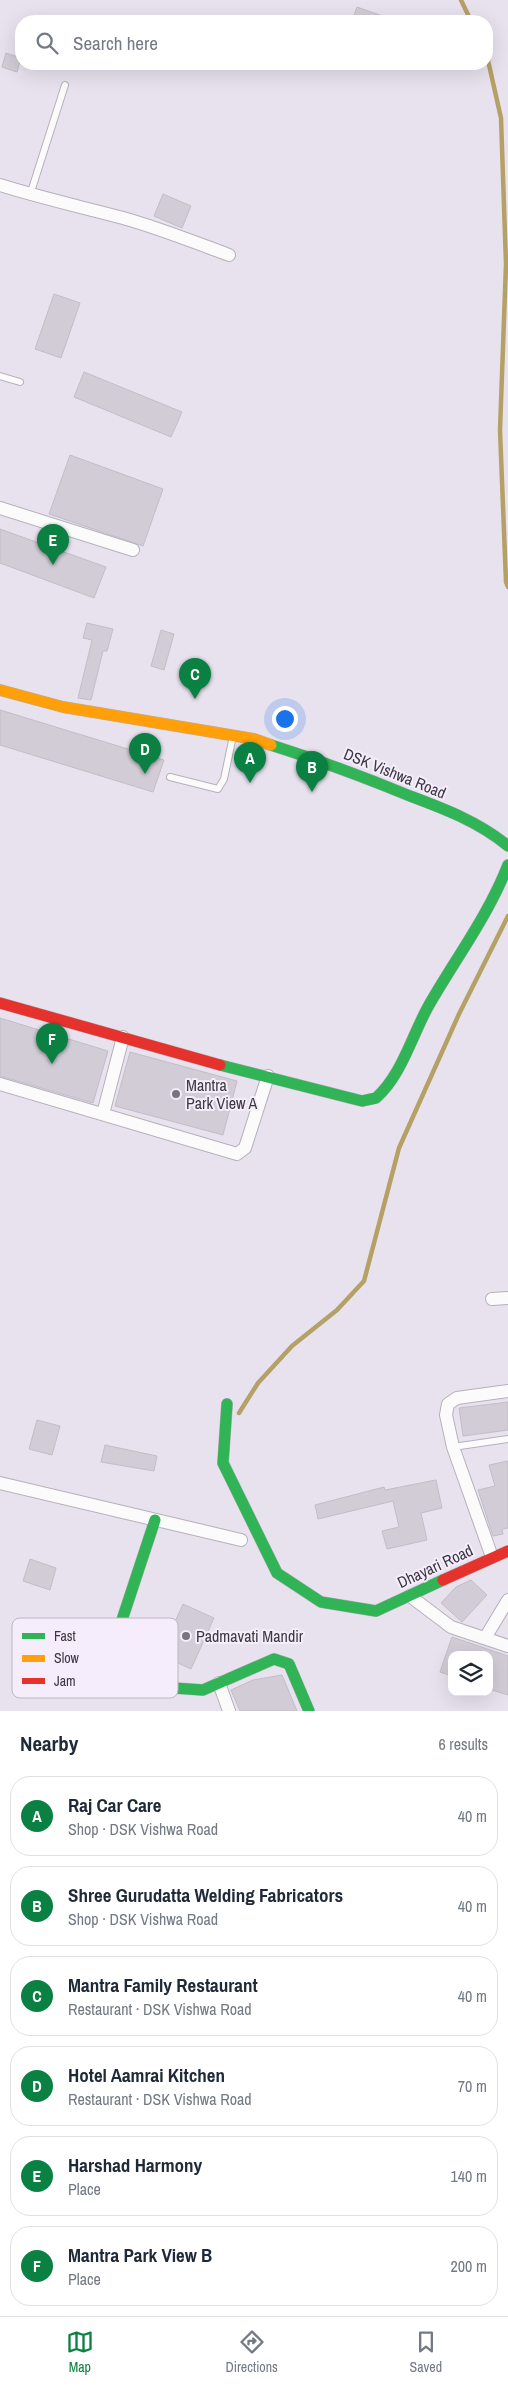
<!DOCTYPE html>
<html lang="en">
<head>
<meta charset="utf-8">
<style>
  body { margin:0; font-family:"Archivo Narrow",sans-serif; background:#f6f6f7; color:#1f2937 }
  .controls { position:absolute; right:15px; bottom:15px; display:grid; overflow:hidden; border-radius:10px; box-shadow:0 5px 20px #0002 }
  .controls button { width:45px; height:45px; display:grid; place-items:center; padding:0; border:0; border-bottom:1px solid #e0e1e3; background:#fff; color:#1f2937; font:25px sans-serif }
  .you { position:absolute; left:284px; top:718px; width:18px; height:18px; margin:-12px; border:4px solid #fff; border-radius:50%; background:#1a73e8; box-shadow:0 0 0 8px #1a73e833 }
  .badge { display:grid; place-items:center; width:32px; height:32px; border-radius:50%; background:#0b8043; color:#fff; font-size:16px; font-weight:700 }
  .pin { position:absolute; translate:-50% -41px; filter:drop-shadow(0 1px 2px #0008) }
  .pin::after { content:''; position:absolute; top:26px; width:18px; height:15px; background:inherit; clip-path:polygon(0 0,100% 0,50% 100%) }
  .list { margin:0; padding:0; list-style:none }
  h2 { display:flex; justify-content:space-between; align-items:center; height:65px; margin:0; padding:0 20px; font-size:21px }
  h2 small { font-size:16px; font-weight:400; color:#747a83 }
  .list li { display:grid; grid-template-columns:32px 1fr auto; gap:15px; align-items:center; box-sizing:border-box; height:80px; margin:0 10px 10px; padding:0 10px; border:1px solid #e0e1e3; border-radius:20px }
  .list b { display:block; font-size:19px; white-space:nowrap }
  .list p { margin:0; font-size:16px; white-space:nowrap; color:#747a83 }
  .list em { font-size:16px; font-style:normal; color:#747a83 }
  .icon { flex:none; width:28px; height:28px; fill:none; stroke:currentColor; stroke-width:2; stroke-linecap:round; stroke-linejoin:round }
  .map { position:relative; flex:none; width:508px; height:1711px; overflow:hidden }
  .search { position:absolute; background:#fff; box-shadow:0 5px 20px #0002; left:15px; right:15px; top:15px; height:55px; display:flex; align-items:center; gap:12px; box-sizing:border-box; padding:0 18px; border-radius:20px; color:#747a83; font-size:19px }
  .sheet { height:605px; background:#fff }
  nav { display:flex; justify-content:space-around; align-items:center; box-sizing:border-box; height:70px; border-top:1px solid #e0e1e3; background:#fff; font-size:14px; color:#747a83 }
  nav a { display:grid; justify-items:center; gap:2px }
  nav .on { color:#0b8043 }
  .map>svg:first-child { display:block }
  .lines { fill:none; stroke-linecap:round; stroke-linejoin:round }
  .stream { stroke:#b5a066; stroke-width:4.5 }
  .building { fill:#d1ccd5; stroke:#c2bdc6 }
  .lane-casing { stroke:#b5b1ba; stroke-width:8 }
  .street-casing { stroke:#b5b1ba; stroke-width:14 }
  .fast-casing { stroke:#b5b1ba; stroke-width:12 }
  .slow-casing { stroke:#b5b1ba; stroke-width:12 }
  .jam-casing { stroke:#b5b1ba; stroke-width:12 }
  .lane { stroke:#fcfbfc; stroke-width:6 }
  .street { stroke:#fcfbfc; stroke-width:12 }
  .fast { stroke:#30b455; stroke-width:11 }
  .slow { stroke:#ff9f0a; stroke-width:11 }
  .jam { stroke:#e5322d; stroke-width:11 }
  .poi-dot { fill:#78747d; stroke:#f5ecfc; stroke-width:2 }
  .labels { text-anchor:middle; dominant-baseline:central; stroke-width:4; stroke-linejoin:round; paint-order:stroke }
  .street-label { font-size:16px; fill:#3c3840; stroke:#f5ecfc }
  .poi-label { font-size:16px; fill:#3c3840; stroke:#f5ecfc; text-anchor:start }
  .key { fill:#f5ecfc; stroke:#beb6c4; stroke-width:1 }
  .key-label { font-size:14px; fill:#3c3840 }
</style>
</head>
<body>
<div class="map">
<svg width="508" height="1711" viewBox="0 0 508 1711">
  <rect width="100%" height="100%" fill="#e8e2ee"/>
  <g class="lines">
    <path class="stream" d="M 461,0 L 471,21
      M 487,56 L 501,118 L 506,264 L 500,430 L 506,582 L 508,587
      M 239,1413 L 258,1383 L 292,1346 L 337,1310 L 364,1281 L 399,1148 L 459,1014 L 508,916"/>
  </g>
  <path class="building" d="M 357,7 L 394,20 L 394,21 L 352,21 Z
    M 6,53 L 21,58 L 17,72 L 2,67 Z
    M 163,194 L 191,206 L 182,228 L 154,216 Z
    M 54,294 L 80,303 L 61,358 L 35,349 Z
    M 84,372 L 182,412 L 171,437 L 74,397 Z
    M 70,455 L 163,489 L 143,546 L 49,514 Z
    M 0,529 L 106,567 L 94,598 L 0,563 Z
    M 87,623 L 113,629 L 107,651 L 103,651 L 91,700 L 78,698 L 92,640 L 83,638 Z
    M 161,630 L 174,634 L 164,670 L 151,666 Z
    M 0,710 L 164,760 L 153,792 L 0,745 Z
    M 0,1018 L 108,1051 L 93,1103 L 0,1076 Z
    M 130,1052 L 237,1081 L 223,1135 L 115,1106 Z
    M 508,1402 L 508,1430 L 463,1436 L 459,1408 Z
    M 37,1420 L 60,1426 L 52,1455 L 29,1449 Z
    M 105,1445 L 157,1456 L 154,1471 L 101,1462 Z
    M 508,1461 L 508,1528 L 502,1529 L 503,1534 L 493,1536 L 478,1490 L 495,1486 L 489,1465 Z
    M 436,1480 L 442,1508 L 421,1513 L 427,1540 L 387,1549 L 382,1531 L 399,1527 L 393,1501 L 318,1519 L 315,1505 L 384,1487 L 385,1490 Z
    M 30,1559 L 56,1568 L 50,1590 L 23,1581 Z
    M 471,1580 L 487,1595 L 462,1622 L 441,1603 L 456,1587 Z
    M 183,1604 L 214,1618 L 191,1669 L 160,1655 Z
    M 452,1637 L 508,1656 L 508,1695 L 489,1689 L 489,1655 L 452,1655 L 452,1676 L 440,1672 Z
    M 282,1675 L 297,1711 L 240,1711 L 231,1690 L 253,1680 Z"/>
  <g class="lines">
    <defs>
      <path id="lane" d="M 30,195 L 65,85
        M 0,376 L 20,382
        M 170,777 L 218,789 L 224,779 L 233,736
        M 453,1447 L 508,1439"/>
      <path id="street" d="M 0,185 C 41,198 82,207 123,218 C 159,228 194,242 229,255
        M 0,508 L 133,550
        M 0,1084 L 237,1154 L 245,1148 L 268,1076
        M 103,1114 L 123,1037
        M 492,1299 L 508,1298
        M 0,1483 L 241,1540
        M 492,1557 L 453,1447 L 446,1415 L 448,1404 L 457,1398 L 508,1391
        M 410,1596 L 451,1627 L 508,1646
        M 485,1638 L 508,1600
        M 219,1683 L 229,1711"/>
      <path id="fast" d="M 271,745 C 318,760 364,777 410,796 C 445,809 479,822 508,846
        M 220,1065 L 362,1101 L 376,1098 C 402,1075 412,1035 429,1005 C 456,958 488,916 508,865
        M 227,1404 L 223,1463 L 277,1573 L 321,1602 L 376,1611 L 443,1580
        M 155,1520 L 118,1632 L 111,1657 L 112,1664 L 125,1674 L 174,1688 L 203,1690 L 274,1659 L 289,1664 L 309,1711"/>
      <path id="slow" d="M 0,690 L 63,707 L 254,739 L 271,745"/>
      <path id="jam" d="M 0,1003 L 220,1065
        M 443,1580 L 508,1551"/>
    </defs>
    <use href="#lane" class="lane-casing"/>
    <use href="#street" class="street-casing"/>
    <use href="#fast" class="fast-casing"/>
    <use href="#slow" class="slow-casing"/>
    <use href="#jam" class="jam-casing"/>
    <use href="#lane" class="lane"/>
    <use href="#street" class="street"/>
    <use href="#fast" class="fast"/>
    <use href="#slow" class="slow"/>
    <use href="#jam" class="jam"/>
  </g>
  <g class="poi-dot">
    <circle cx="176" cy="1094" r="5"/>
    <circle cx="186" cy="1636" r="5"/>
  </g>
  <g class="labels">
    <g class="street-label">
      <text transform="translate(395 773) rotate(22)">DSK Vishwa Road</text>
      <text transform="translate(435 1566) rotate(-25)">Dhayari Road</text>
    </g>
    <g class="poi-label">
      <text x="186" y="1085">Mantra<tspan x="186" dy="18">Park View A</tspan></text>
      <text x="196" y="1636">Padmavati Mandir</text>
    </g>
  </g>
  <rect x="12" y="1618" width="166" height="80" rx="8" class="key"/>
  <rect x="22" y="1633" width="23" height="6" fill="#30b455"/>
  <rect x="22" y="1655" width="23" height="7" fill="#ff9f0a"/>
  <rect x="22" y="1678" width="23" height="6" fill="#e5322d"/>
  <g class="key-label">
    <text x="54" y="1641">Fast</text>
    <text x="54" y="1663">Slow</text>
    <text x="54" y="1686">Jam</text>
  </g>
</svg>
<div class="controls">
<button><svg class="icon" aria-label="layers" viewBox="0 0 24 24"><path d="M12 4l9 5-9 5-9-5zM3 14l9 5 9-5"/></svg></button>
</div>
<div class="you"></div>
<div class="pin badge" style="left:250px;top:783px">A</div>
<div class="pin badge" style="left:312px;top:792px">B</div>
<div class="pin badge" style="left:195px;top:699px">C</div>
<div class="pin badge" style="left:145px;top:774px">D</div>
<div class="pin badge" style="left:53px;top:565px">E</div>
<div class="pin badge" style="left:52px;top:1064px">F</div>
<div class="search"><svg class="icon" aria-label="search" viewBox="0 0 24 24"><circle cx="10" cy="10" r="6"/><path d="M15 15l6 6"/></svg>Search here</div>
</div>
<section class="sheet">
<h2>Nearby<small>6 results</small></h2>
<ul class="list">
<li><span class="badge">A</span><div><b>Raj Car Care</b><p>Shop · DSK Vishwa Road</p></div><em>40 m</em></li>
<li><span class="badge">B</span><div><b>Shree Gurudatta Welding Fabricators</b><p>Shop · DSK Vishwa Road</p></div><em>40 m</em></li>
<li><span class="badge">C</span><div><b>Mantra Family Restaurant</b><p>Restaurant · DSK Vishwa Road</p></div><em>40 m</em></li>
<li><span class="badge">D</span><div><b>Hotel Aamrai Kitchen</b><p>Restaurant · DSK Vishwa Road</p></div><em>70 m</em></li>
<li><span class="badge">E</span><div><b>Harshad Harmony</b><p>Place</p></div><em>140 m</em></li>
<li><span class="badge">F</span><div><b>Mantra Park View B</b><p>Place</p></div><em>200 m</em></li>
</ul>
</section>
<nav>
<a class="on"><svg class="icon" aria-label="map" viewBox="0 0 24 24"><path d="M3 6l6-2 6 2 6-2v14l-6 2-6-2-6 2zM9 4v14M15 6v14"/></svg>Map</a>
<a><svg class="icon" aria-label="directions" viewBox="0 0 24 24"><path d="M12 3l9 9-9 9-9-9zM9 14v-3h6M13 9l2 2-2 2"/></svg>Directions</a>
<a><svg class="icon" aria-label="saved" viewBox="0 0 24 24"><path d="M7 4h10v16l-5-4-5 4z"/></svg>Saved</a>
</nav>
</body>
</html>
